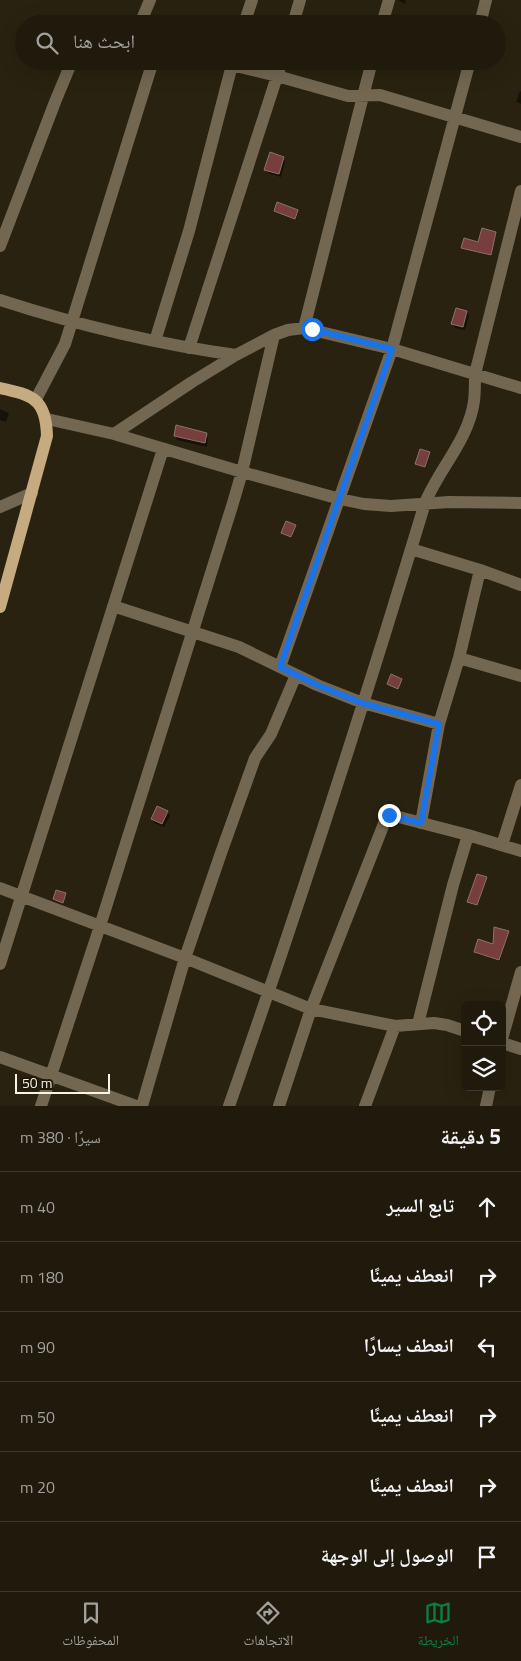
<!DOCTYPE html>
<html lang="ar">
<head>
<meta charset="utf-8">
<style>
  body { margin:0; font-family:"Titillium Web","Noto Naskh Arabic",sans-serif; background:#272315; color:#f1f3f6; direction:rtl }
  .controls { position:absolute; right:15px; bottom:15px; display:grid; overflow:hidden; border-radius:8px; box-shadow:0 5px 20px #0002 }
  .controls button { width:45px; height:45px; display:grid; place-items:center; padding:0; border:0; border-bottom:1px solid #3c382d; background:#1f1a0c; color:#f1f3f6; font:25px sans-serif }
  .scale { position:absolute; left:15px; bottom:12px; width:95px; box-sizing:border-box; padding-left:5px; border:2px solid #f8f3e8; border-top:0; font-size:14px; line-height:18px; white-space:nowrap; color:#f8f3e8; -webkit-text-stroke:4px #1f1907; paint-order:stroke }
  .stop { position:absolute; width:15px; height:15px; margin:-11px; border:4px solid #1a73e8; border-radius:50%; background:#fff }
  .stop.end { background:#1a73e8; border-color:#fff; box-shadow:0 1px 5px #0008 }
  .list { margin:0; padding:0; list-style:none }
  h2 { display:flex; justify-content:space-between; align-items:center; height:65px; margin:0; padding:0 20px; font-size:21px }
  h2 small { font-size:16px; font-weight:400; color:#a1a19d }
  .list li { display:grid; grid-template-columns:32px 1fr auto; gap:15px; align-items:center; box-sizing:border-box; height:70px; padding:0 20px; border-top:1px solid #3c382d }
  .list b { display:block; font-size:19px; white-space:nowrap }
  .list em { font-size:16px; font-style:normal; color:#a1a19d }
  .icon { flex:none; width:28px; height:28px; fill:none; stroke:currentColor; stroke-width:2; stroke-linecap:round; stroke-linejoin:round }
  .map { position:relative; flex:none; width:521px; height:1106px; overflow:hidden; direction:ltr }
  .search { position:absolute; background:#1f1a0c; box-shadow:0 5px 20px #0002; left:15px; right:15px; top:15px; height:55px; display:flex; align-items:center; gap:12px; box-sizing:border-box; padding:0 18px; border-radius:28px; color:#a1a19d; font-size:19px }
  .sheet { height:485px; background:#1f1a0c }
  nav { display:flex; justify-content:space-around; align-items:center; box-sizing:border-box; height:70px; border-top:1px solid #3c382d; background:#1f1a0c; font-size:14px; color:#a1a19d }
  nav a { display:grid; justify-items:center; gap:2px }
  nav .on { color:#0b8043 }
  .map>svg:first-child { display:block }
  .shadow { fill:#0007 }
  .building { fill:#763e3c; stroke:#8b7270 }
  .lines { fill:none; stroke-linecap:round; stroke-linejoin:round }
  .minor { stroke:#736752; stroke-width:12 }
  .major { stroke:#c5ab7f; stroke-width:12 }
  .route { stroke:#1a73e8; stroke-width:6 }
</style>
</head>
<body>
<div class="map">
<svg width="521" height="1106" viewBox="0 0 521 1106">
  <rect width="100%" height="100%" fill="#292210"/>
  <path class="shadow" d="M 398,0 L 406,0 L 405,4 Z
    M 520,91 L 521,92 L 521,104 L 516,102 Z
    M 283,158 L 285,162 L 281,177 L 268,173 L 266,170 Z
    M 275,211 L 297,211 L 298,212 L 296,219 Z
    M 495,233 L 491,256 L 462,248 L 478,243 Z
    M 467,312 L 469,316 L 465,330 L 455,328 L 453,324 Z
    M 0,409 L 9,413 L 6,422 L 0,420 Z
    M 206,434 L 208,438 L 207,447 L 177,440 L 175,436 Z
    M 421,451 L 430,455 L 426,468 L 417,464 Z
    M 295,526 L 292,538 L 284,535 L 283,533 Z
    M 401,680 L 399,690 L 388,684 Z
    M 157,807 L 168,812 L 170,816 L 164,827 L 154,823 L 152,819 Z
    M 486,878 L 477,906 L 469,903 L 468,902 Z
    M 508,932 L 500,961 L 476,954 L 475,952 L 495,945 Z"/>
  <path class="building" d="M 270,152 L 284,157 L 279,174 L 264,170 Z
    M 277,202 L 298,210 L 295,219 L 274,211 Z
    M 482,228 L 496,232 L 491,255 L 461,248 L 464,238 L 478,242 Z
    M 456,308 L 467,311 L 463,327 L 451,324 Z
    M 176,425 L 207,433 L 205,443 L 174,436 Z
    M 420,449 L 430,452 L 425,467 L 415,464 Z
    M 286,521 L 296,525 L 291,537 L 281,533 Z
    M 391,674 L 402,679 L 398,689 L 387,684 Z
    M 157,806 L 168,811 L 162,824 L 151,819 Z
    M 477,874 L 487,877 L 477,905 L 467,902 Z
    M 56,890 L 66,893 L 63,903 L 53,899 Z
    M 494,927 L 509,931 L 499,960 L 474,952 L 478,939 L 493,944 Z"/>
  <g class="lines">
    <path class="minor" d="M 140,24 L 150,0
      M 244,24 L 252,0
      M 293,24 L 300,0
      M 382,24 L 389,0
      M 480,24 L 486,0
      M 215,61 L 277,76 L 348,96 L 380,95 L 521,137
      M 0,246 L 55,102 L 72,61
      M 0,300 C 77,325 156,344 236,355
      M 304,328 L 372,61
      M 155,341 L 189,231 L 233,61
      M 189,348 L 282,61
      M 35,401 L 65,344 L 153,61
      M 47,419 L 114,434 L 192,382 L 236,355 L 274,335 L 288,330 L 304,328 L 392,349 L 521,388
      M 114,434 L 242,472 L 340,499 L 364,504 L 391,506 L 449,502 L 521,503
      M 0,507 L 32,493
      M 411,549 L 480,570 L 521,585
      M 113,606 L 239,647 L 317,685 L 363,703 L 439,724
      M 459,658 L 521,676
      M 280,667 L 392,349 L 470,61
      M 421,823 L 439,724 L 459,658 L 480,570
      M 502,845 L 521,785
      M 0,888 L 185,958 L 311,1009 L 395,1026 L 434,1023 L 447,1025 L 465,1031
      M 0,964 L 163,449
      M 418,1024 L 453,885 L 468,835
      M 502,1039 L 521,972
      M 502,1043 L 521,1049
      M 0,1057 L 136,1106
      M 41,1106 L 100,926 L 233,503 L 242,472 L 274,335
      M 142,1106 L 185,958 L 221,853 L 255,758 L 271,734 L 296,675
      M 229,1106 C 299,907 364,705 425,503 C 439,469 469,439 474,401 C 475,393 475,383 475,374 L 521,191
      M 279,1106 L 311,1009 L 387,816 L 391,815 L 468,835 L 521,851
      M 365,1106 L 395,1026
      M 486,1106 L 490,1087"/>
    <path class="major" d="M 0,388 C 33,395 46,399 47,436 L 0,607"/>
  </g>
  <g class="lines">
    <path class="route" d="M 312,329 L 392,349 L 280,667 L 317,685 L 362,703 L 439,724 L 421,823 L 389,815"/>
  </g>
</svg>
<div class="controls">
<button><svg class="icon" aria-label="locate" viewBox="0 0 24 24"><circle cx="12" cy="12" r="6"/><path d="M12 2v4M12 18v4M2 12h4M18 12h4"/></svg></button>
<button><svg class="icon" aria-label="layers" viewBox="0 0 24 24"><path d="M12 4l9 5-9 5-9-5zM3 14l9 5 9-5"/></svg></button>
</div>
<div class="scale">50 m</div>
<div class="stop" style="left:312px;top:329px"></div>
<div class="stop end" style="left:389px;top:815px"></div>
<div class="search"><svg class="icon" aria-label="search" viewBox="0 0 24 24"><circle cx="10" cy="10" r="6"/><path d="M15 15l6 6"/></svg>ابحث هنا</div>
</div>
<section class="sheet">
<h2>5 دقيقة<small>سيرًا · 380 m</small></h2>
<ul class="list">
<li><svg class="icon" aria-label="ahead" viewBox="0 0 24 24"><path d="M12 20V5M6 11l6-6 6 6"/></svg><div><b>تابع السير</b></div><em>40 m</em></li>
<li><svg class="icon" aria-label="right" viewBox="0 0 24 24"><path d="M7 20v-9h11M14 6l5 5-5 5"/></svg><div><b>انعطف يمينًا</b></div><em>180 m</em></li>
<li><svg class="icon" aria-label="left" viewBox="0 0 24 24"><path d="M17 20v-9H6M10 6l-5 5 5 5"/></svg><div><b>انعطف يسارًا</b></div><em>90 m</em></li>
<li><svg class="icon" aria-label="right" viewBox="0 0 24 24"><path d="M7 20v-9h11M14 6l5 5-5 5"/></svg><div><b>انعطف يمينًا</b></div><em>50 m</em></li>
<li><svg class="icon" aria-label="right" viewBox="0 0 24 24"><path d="M7 20v-9h11M14 6l5 5-5 5"/></svg><div><b>انعطف يمينًا</b></div><em>20 m</em></li>
<li><svg class="icon" aria-label="arrive" viewBox="0 0 24 24"><path d="M6 21V4h12l-3 4 3 4H6"/></svg><div><b>الوصول إلى الوجهة</b></div></li>
</ul>
</section>
<nav>
<a class="on"><svg class="icon" aria-label="map" viewBox="0 0 24 24"><path d="M3 6l6-2 6 2 6-2v14l-6 2-6-2-6 2zM9 4v14M15 6v14"/></svg>الخريطة</a>
<a><svg class="icon" aria-label="directions" viewBox="0 0 24 24"><path d="M12 3l9 9-9 9-9-9zM9 14v-3h6M13 9l2 2-2 2"/></svg>الاتجاهات</a>
<a><svg class="icon" aria-label="saved" viewBox="0 0 24 24"><path d="M7 4h10v16l-5-4-5 4z"/></svg>المحفوظات</a>
</nav>
</body>
</html>
